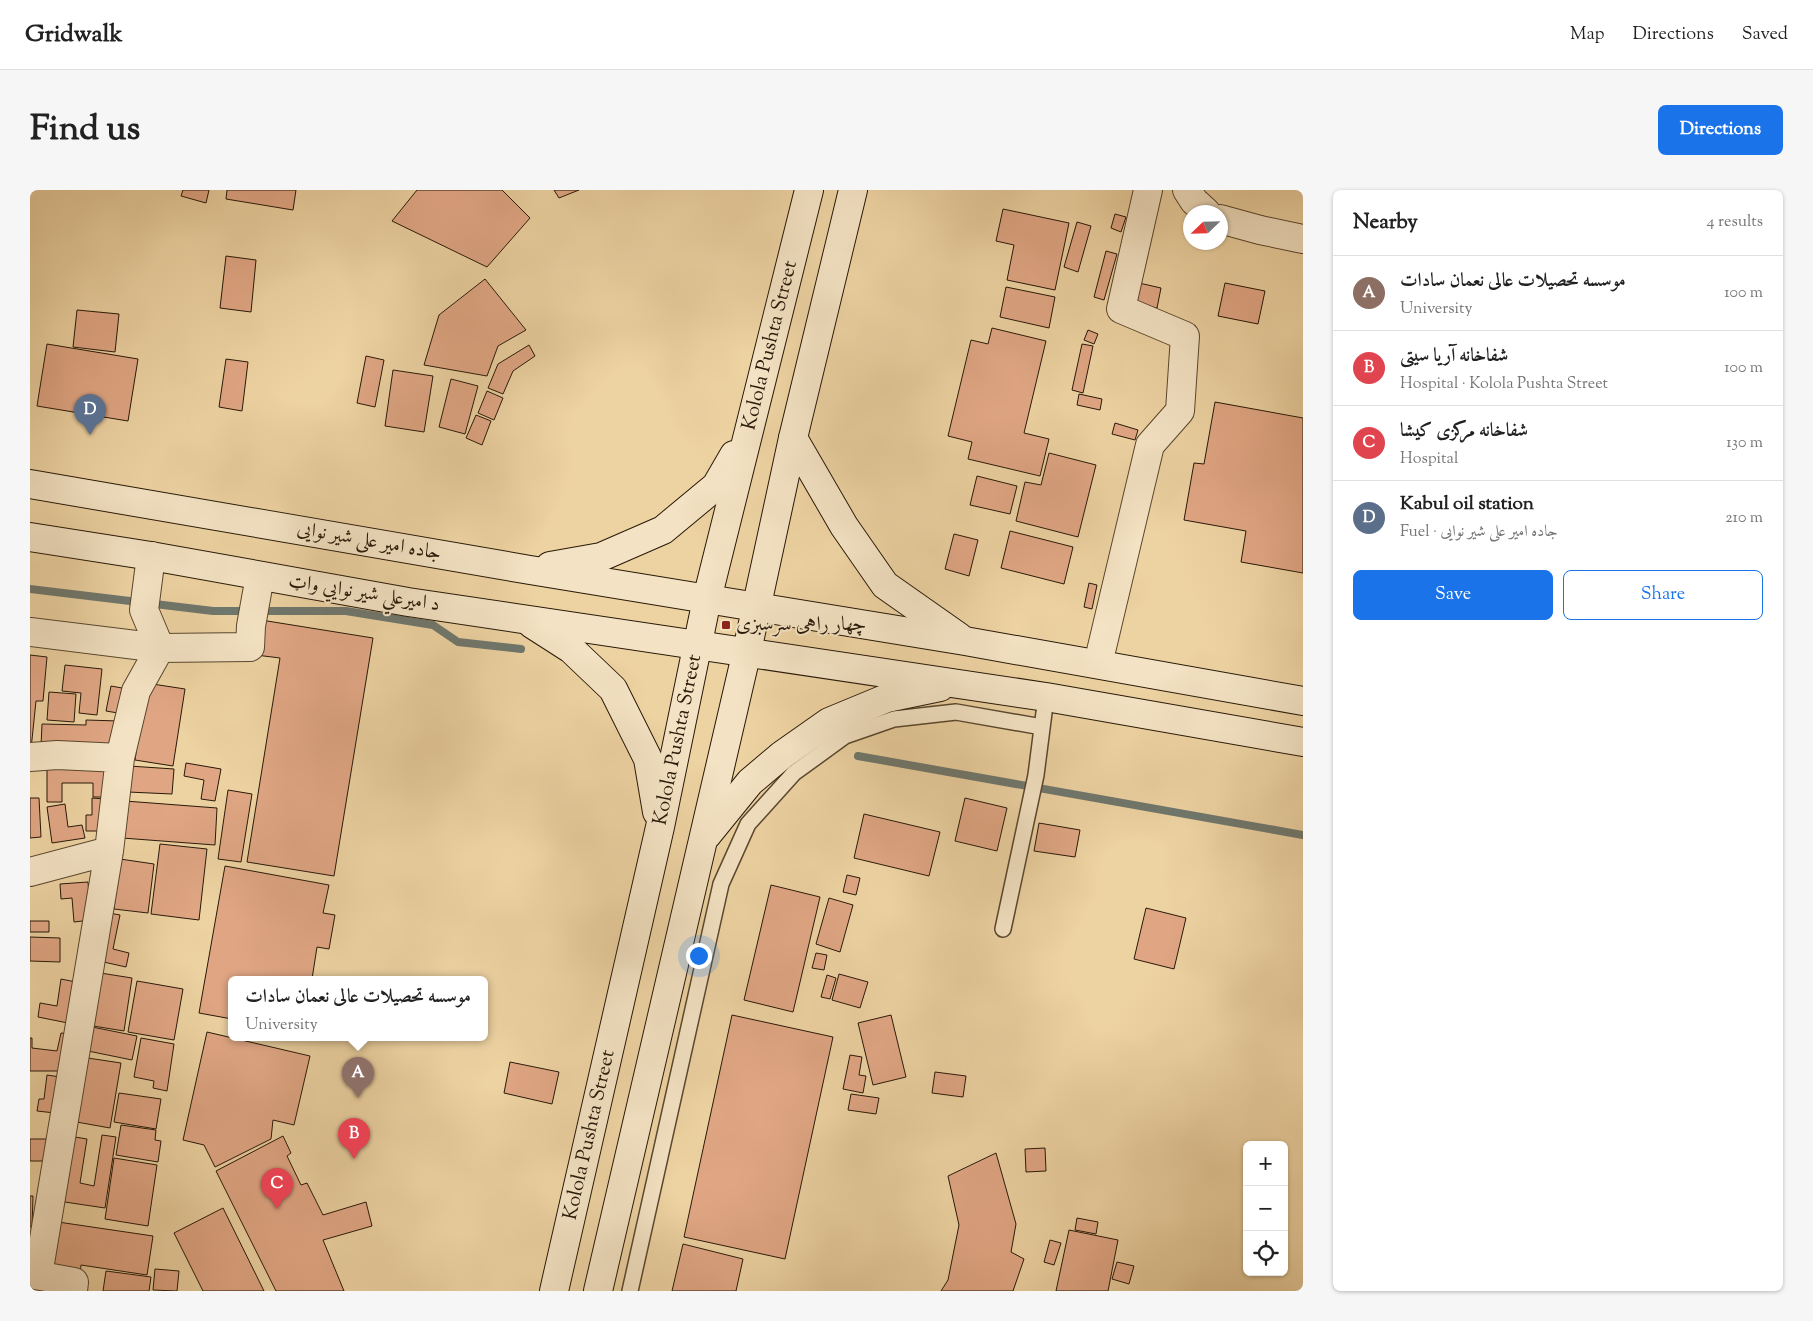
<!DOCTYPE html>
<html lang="en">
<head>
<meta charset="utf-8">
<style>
  body { margin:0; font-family:"Sorts Mill Goudy",Amiri,serif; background:#f6f6f6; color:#222 }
  .controls { position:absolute; right:15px; bottom:15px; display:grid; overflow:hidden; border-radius:8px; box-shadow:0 1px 4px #0004 }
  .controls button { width:45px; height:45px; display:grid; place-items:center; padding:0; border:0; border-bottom:1px solid #e0e0e0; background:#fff; color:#222; font:25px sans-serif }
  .compass { position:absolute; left:1153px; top:15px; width:45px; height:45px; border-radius:50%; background:#fff; box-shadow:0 1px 4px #0004; rotate:247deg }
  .you { position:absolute; left:668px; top:765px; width:18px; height:18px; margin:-12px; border:4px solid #fff; border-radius:50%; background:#1a73e8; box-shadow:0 0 0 8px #1a73e833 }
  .badge { display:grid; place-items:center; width:32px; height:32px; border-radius:50%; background:#1a73e8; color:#fff; font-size:16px; font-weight:700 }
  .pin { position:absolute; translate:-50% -41px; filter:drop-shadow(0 1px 2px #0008) }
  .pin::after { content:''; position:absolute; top:26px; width:18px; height:15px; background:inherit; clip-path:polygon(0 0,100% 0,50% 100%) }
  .popup { position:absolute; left:198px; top:786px; width:260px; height:65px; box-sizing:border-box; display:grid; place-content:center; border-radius:8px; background:#fff; filter:drop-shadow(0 1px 4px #0005); font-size:16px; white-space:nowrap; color:#767676 }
  .popup b { font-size:19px; color:#222 }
  .popup::after { content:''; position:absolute; left:50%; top:100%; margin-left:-10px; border:10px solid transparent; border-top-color:#fff }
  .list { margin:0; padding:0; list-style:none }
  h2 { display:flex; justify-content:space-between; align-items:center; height:65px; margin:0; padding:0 20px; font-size:21px }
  h2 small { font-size:16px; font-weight:400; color:#767676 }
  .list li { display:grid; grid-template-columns:32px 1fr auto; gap:15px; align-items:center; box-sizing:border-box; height:75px; padding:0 20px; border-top:1px solid #e0e0e0 }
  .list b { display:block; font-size:19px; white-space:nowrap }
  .list p { margin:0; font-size:16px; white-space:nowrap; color:#767676 }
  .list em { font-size:16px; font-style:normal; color:#767676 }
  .actions { display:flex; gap:10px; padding:15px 20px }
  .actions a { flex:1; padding:11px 0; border:1px solid #1a73e8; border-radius:8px; text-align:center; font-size:18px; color:#1a73e8 }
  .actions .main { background:#1a73e8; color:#fff }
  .icon { flex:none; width:28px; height:28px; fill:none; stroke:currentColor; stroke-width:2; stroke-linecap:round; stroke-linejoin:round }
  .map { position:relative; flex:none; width:1273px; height:1101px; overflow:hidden; border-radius:8px }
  header { display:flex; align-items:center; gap:30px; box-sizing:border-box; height:70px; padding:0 25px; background:#fff; border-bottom:1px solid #e0e0e0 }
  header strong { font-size:24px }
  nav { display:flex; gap:28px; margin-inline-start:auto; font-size:18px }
  .intro { display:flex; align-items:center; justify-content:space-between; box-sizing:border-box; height:120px; padding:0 30px }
  h1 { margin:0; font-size:35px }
  .button { padding:12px 22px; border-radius:8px; background:#1a73e8; color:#fff; font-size:18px; font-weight:700 }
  main { display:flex; gap:30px; padding:0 30px }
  aside { flex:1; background:#fff; border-radius:8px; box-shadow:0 1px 4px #0004 }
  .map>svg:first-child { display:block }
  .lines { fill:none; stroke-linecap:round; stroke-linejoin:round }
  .stream { stroke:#6f776d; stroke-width:8 }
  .building { fill:#e0a684; stroke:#281908 }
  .lane-casing { stroke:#59472e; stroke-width:18 }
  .street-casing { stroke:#59472e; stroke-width:30 }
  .secondary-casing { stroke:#281908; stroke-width:30 }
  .lane { stroke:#f3e2c3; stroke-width:15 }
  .street { stroke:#f3e2c3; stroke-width:28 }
  .secondary { stroke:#f3e2c3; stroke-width:28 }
  .poi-dot { fill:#8f2418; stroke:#f3e2c3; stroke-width:2 }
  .labels { text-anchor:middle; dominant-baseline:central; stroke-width:4; stroke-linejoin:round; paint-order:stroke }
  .street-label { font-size:20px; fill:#281908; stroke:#f3e2c3 }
  .poi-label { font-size:20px; fill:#281908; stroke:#f3e2c3; text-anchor:start }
</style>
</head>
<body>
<header>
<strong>Gridwalk</strong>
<nav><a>Map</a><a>Directions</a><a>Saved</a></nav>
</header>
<div class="intro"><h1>Find us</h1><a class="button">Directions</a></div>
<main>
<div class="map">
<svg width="1273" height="1101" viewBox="0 0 1273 1101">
  <rect width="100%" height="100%" fill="#edd2a2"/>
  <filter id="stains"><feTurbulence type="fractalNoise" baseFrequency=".004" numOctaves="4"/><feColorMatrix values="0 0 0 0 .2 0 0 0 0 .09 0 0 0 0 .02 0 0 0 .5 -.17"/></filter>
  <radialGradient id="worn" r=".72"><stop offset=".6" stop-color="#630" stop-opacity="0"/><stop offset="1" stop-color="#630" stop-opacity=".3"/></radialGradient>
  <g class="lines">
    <path class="stream" d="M 0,399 L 183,421 L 316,421 L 403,435 L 428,452 L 491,459
      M 828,566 L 1273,645"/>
  </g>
  <path class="building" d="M 153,0 L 179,0 L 176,13 L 151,6 Z
    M 197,0 L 266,0 L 263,20 L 196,9 Z
    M 387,0 L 472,0 L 500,28 L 457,77 L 362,31 Z
    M 524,0 L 549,0 L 529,8 Z
    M 973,19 L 1039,33 L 1025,100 L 977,90 L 984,55 L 966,51 Z
    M 1085,24 L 1096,27 L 1091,42 L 1081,38 Z
    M 1047,32 L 1061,36 L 1048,82 L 1034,77 Z
    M 1076,61 L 1087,64 L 1074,110 L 1064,107 Z
    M 196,66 L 226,70 L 221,122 L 190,118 Z
    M 455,89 L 496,140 L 468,156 L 457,186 L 394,175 L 409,125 Z
    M 1109,93 L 1131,98 L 1127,118 L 1105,114 Z
    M 1195,93 L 1235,101 L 1228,134 L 1188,126 Z
    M 976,97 L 1025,107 L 1019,138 L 970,127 Z
    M 47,120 L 89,124 L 85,162 L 43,157 Z
    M 962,138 L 1016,151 L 994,243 L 1019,249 L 1010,286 L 938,269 L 942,252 L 918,246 L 941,150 L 958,154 Z
    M 1058,140 L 1068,144 L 1064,154 L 1054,150 Z
    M 17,154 L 108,169 L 98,231 L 7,216 Z
    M 1052,154 L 1063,156 L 1053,203 L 1042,200 Z
    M 499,155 L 505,166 L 483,181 L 473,204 L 458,198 L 468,174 Z
    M 336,166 L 354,170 L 345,217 L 327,213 Z
    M 196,169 L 218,172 L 212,221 L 189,217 Z
    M 363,180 L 403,186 L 394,242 L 355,236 Z
    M 421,189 L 448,196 L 435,244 L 409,237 Z
    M 457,201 L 473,208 L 464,230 L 448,223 Z
    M 1049,204 L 1072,209 L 1070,220 L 1047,215 Z
    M 1185,212 L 1273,228 L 1273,383 L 1211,372 L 1216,341 L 1154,330 L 1164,273 L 1174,274 Z
    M 446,225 L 461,231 L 452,255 L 436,248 Z
    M 1085,233 L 1108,240 L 1105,250 L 1082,244 Z
    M 1019,263 L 1066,275 L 1048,347 L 986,331 L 995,292 L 1011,295 Z
    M 947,286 L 987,296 L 980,324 L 940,315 Z
    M 980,341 L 1043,357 L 1034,394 L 971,378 Z
    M 924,344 L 948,350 L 939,386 L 915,379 Z
    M 1059,393 L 1067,395 L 1062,419 L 1054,417 Z
    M 231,430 L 343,448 L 304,686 L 217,672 L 250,468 L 226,465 Z
    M 0,465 L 17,467 L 13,511 L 6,511 L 1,559 L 0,559 Z
    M 35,475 L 72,479 L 67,525 L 49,523 L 51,503 L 32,501 Z
    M 116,493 L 155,499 L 143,576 L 105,570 Z
    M 81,496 L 92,498 L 88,523 L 76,521 Z
    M 19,502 L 46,504 L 44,532 L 17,530 Z
    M 56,530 L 89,531 L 89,558 L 11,556 L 12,534 L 56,535 Z
    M 156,573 L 191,579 L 185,611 L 171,609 L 174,590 L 154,586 Z
    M 78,575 L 78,607 L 63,607 L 63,593 L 32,593 L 32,612 L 17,612 L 17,576 Z
    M 99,576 L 144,579 L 142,604 L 98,602 Z
    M 198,600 L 222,604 L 211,672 L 188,669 Z
    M 0,608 L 9,608 L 11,647 L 0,648 Z
    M 62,608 L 75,609 L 74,641 L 56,641 L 56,625 L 62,625 Z
    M 935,608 L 977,618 L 967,661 L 925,651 Z
    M 95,611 L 187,618 L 185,655 L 92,648 Z
    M 35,614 L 38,637 L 52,635 L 55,648 L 22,653 L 17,617 Z
    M 834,624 L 910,642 L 899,686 L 824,668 Z
    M 1009,633 L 1050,640 L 1045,667 L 1004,661 Z
    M 130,654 L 177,659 L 169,730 L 121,724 Z
    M 90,669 L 124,674 L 118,723 L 84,719 Z
    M 195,676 L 299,695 L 293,723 L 305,725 L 299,759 L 287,757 L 282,789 L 202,789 L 202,829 L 169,823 Z
    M 817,685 L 830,688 L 826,705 L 813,702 Z
    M 58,692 L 61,730 L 44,732 L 42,708 L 31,709 L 30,694 Z
    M 741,695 L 790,707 L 763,822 L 714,810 Z
    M 799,708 L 823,715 L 810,762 L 786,754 Z
    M 1116,718 L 1156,728 L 1144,779 L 1104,769 Z
    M 79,723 L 90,725 L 83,759 L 99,763 L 96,777 L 69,771 Z
    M 0,731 L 19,731 L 19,742 L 0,742 Z
    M 0,747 L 30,748 L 30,772 L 0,771 Z
    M 786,763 L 797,765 L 794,780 L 782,778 Z
    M 64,782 L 102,788 L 94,841 L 57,835 Z
    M 809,784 L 838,792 L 830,818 L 802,810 Z
    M 797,785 L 806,788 L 800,809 L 791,807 Z
    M 31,789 L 46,792 L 38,833 L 8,827 L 10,813 L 27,816 Z
    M 107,791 L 153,799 L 144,850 L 98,842 Z
    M 702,825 L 803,847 L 755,1069 L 654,1047 Z
    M 861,825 L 876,887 L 843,895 L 828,833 Z
    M 62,837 L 107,846 L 102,870 L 58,861 Z
    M 177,842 L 280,866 L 264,935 L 243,930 L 241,949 L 185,977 L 174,955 L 153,950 Z
    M 31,843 L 40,844 L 33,881 L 0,881 L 0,848 L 2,848 L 2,858 L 27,861 Z
    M 111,848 L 144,854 L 137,901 L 123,898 L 124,891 L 104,887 Z
    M 820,865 L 832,867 L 829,885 L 836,886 L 833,903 L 813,899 Z
    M 51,867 L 91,873 L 80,938 L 41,931 Z
    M 480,872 L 529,882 L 522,914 L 474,903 Z
    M 905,882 L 936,886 L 933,907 L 902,903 Z
    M 17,885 L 30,887 L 25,923 L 7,921 L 9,909 L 14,909 Z
    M 89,903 L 131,909 L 126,939 L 84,932 Z
    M 821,904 L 849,908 L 846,924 L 818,920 Z
    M 91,935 L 126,940 L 125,950 L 131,951 L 128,972 L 86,965 Z
    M 72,945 L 86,947 L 75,1018 L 28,1011 L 39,946 L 57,949 L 50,993 L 64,996 Z
    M 253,946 L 261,963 L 257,966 L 271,995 L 277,993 L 293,1025 L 336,1012 L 342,1036 L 293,1050 L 314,1101 L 246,1101 L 186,981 Z
    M 0,949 L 17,949 L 17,971 L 0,971 Z
    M 1015,958 L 1016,981 L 996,982 L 995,959 Z
    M 966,963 L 986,1034 L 981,1062 L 994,1069 L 983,1101 L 911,1101 L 918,1090 L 929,1035 L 918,986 Z
    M 84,968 L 127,975 L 118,1036 L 75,1029 Z
    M 0,1006 L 3,1006 L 2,1037 L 0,1037 Z
    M 193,1018 L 234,1101 L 173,1101 L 144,1043 Z
    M 1047,1028 L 1068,1032 L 1066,1044 L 1045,1040 Z
    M 28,1032 L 123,1046 L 117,1085 L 51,1075 L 50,1085 L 21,1081 Z
    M 1039,1040 L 1088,1050 L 1078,1101 L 1026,1101 Z
    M 1020,1050 L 1031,1053 L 1024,1075 L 1014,1072 Z
    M 653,1054 L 713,1069 L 706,1101 L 642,1101 Z
    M 1087,1072 L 1104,1076 L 1099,1094 L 1082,1089 Z
    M 125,1079 L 149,1081 L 147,1101 L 123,1100 Z
    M 76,1081 L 121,1087 L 119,1101 L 73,1101 Z"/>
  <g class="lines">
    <defs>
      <path id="lane" d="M 973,739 L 1006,585 L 1016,507
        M 600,1101 L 691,694 L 718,634 L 764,583 L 815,546 L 864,529 L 926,522 L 1012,537"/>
      <path id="street" d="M 1157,0 L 1164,11 L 1176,22
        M 1190,29 L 1230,40 L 1273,49
        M 0,442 L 130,458 L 220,457 L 221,436 L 230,386
        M 1068,474 L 1120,255 L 1150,221 L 1155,146 L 1091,119 L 1118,0
        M 0,567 L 27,565 L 90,568
        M 0,682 L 79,661
        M 0,1084 L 44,1092 L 43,1101
        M 8,1085 L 79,661 L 90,568 L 106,501 L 130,458 L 114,420 L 121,366"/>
      <g id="secondary">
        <path d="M 763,248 L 814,336 L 855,395 L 929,447"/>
        <path d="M 0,294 L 500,380 L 935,451 L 1273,511"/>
        <path d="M 0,347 L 121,366 L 378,412 L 1016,507 L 1273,552"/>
        <path d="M 520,376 L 571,367 L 633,340 L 686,296 L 704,265"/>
        <path d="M 502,434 L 541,459 L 583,499 L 618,569 L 627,622"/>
        <path d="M 677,645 L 720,592 L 752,565 L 799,532 L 857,508 L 910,497"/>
        <path id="s1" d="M 524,1101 L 630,637 L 677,409 L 779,0"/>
        <path d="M 568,1101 L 717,461 L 763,248 L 823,0"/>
      </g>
    </defs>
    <use href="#lane" class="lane-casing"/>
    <use href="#street" class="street-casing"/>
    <use href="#secondary" class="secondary-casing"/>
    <use href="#lane" class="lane"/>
    <use href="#street" class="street"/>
    <use href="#secondary" class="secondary"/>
  </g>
  <rect class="poi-dot" x="691" y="430" width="10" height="10" rx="2.5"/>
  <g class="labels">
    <g class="street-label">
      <text stroke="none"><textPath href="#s1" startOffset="970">Kolola Pushta Street</textPath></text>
      <text transform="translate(339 352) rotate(10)">جاده امیر علی شیر نوایی</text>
      <text transform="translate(334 404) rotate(9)">د امیرعلي شیر نوايي واټ</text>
      <text stroke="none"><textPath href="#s1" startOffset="565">Kolola Pushta Street</textPath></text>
      <text stroke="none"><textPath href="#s1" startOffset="160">Kolola Pushta Street</textPath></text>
    </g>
    <g class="poi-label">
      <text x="706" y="435">چهار راهی سرسبزی</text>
    </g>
  </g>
  <rect width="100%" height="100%" filter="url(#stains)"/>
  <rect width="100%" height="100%" fill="url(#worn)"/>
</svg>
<div class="controls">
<button>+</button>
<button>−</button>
<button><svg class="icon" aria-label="locate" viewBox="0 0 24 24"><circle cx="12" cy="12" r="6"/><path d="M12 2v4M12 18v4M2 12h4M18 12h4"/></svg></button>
</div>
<svg class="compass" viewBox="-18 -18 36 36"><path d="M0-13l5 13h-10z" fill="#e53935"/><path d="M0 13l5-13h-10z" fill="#767676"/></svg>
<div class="you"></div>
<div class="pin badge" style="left:328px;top:908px;background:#8d6e63">A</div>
<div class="popup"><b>موسسه تحصیلات عالی نعمان سادات</b>University</div>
<div class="pin badge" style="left:324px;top:969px;background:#e0444e">B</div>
<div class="pin badge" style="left:247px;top:1019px;background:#e0444e">C</div>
<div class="pin badge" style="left:60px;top:245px;background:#5c6f8a">D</div>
</div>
<aside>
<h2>Nearby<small>4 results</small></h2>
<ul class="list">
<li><span class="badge" style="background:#8d6e63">A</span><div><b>موسسه تحصیلات عالی نعمان سادات</b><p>University</p></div><em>100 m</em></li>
<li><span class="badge" style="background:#e0444e">B</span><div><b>شفاخانه آریا سیتی</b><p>Hospital · Kolola Pushta Street</p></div><em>100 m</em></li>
<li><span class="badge" style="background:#e0444e">C</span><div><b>شفاخانه مرکزی کیشا</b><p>Hospital</p></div><em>130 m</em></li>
<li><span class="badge" style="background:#5c6f8a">D</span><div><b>Kabul oil station</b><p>Fuel · جاده امیر علی شیر نوایی</p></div><em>210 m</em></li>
</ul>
<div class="actions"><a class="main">Save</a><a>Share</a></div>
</aside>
</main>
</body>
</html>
